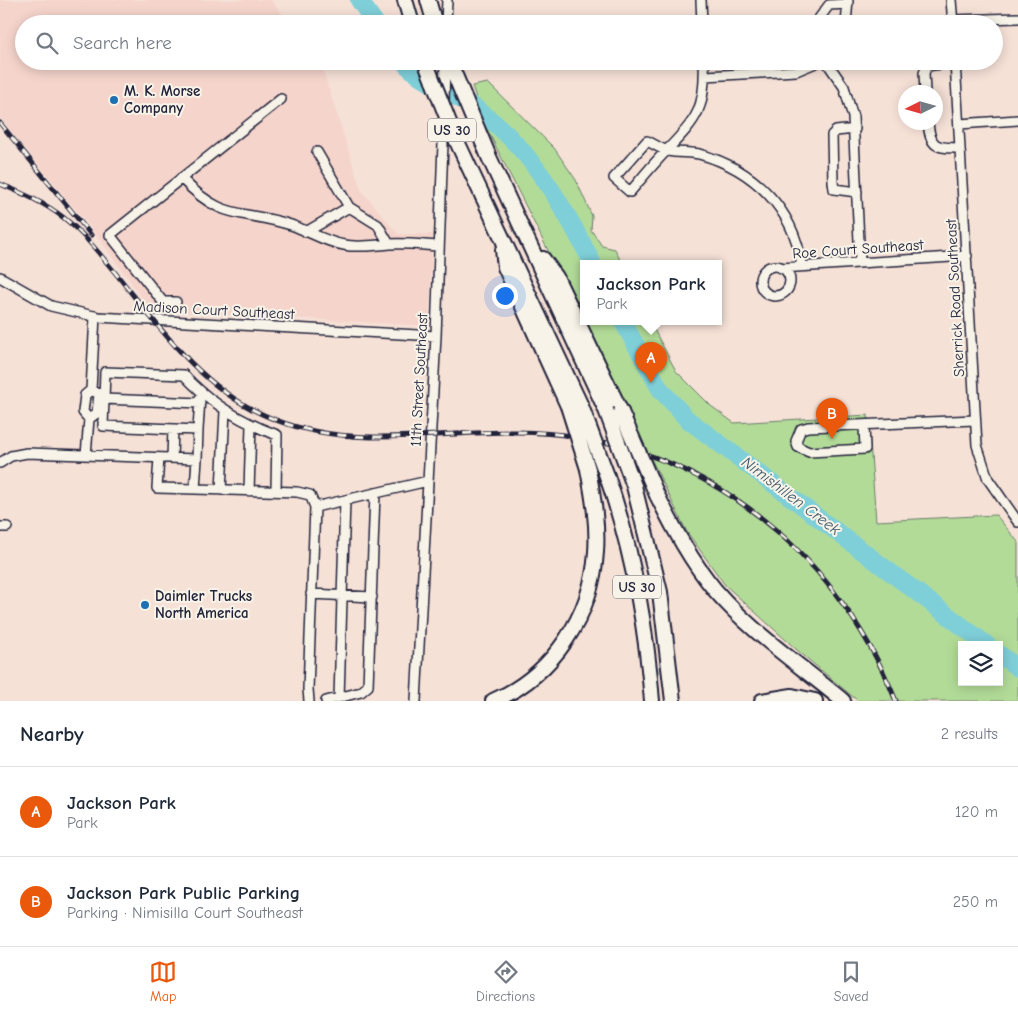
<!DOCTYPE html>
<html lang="en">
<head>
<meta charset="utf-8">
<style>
  body { margin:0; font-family:"Comic Neue",sans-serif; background:#f6f6f7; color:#1f2937 }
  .controls { position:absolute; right:15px; bottom:15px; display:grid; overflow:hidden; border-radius:0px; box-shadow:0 2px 12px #0003 }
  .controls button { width:45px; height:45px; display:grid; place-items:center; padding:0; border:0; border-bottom:1px solid #e0e1e3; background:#fff; color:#1f2937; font:25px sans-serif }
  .compass { position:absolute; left:898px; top:85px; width:45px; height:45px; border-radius:50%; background:#fff; box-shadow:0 2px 12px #0003; rotate:265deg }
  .you { position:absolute; left:504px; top:295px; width:18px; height:18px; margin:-12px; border:4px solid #fff; border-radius:50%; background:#1a73e8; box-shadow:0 0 0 8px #1a73e833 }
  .badge { display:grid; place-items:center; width:32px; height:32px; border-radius:50%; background:#ea580c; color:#fff; font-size:16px; font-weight:700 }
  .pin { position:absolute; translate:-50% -41px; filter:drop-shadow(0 1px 2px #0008) }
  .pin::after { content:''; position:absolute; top:26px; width:18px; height:15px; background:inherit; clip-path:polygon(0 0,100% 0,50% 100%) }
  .popup { position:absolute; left:580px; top:260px; width:142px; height:65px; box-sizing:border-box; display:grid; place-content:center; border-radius:0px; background:#fff; filter:drop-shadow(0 1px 4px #0005); font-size:16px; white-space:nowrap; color:#747a83 }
  .popup b { font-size:19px; color:#1f2937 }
  .popup::after { content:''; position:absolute; left:50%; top:100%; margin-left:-10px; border:10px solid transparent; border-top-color:#fff }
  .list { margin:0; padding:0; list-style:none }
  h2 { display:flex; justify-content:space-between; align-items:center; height:65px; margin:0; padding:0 20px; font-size:21px }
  h2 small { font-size:16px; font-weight:400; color:#747a83 }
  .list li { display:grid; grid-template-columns:32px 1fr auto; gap:15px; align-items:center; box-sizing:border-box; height:90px; padding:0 20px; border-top:1px solid #e0e1e3 }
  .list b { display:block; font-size:19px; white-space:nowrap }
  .list p { margin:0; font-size:16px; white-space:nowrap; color:#747a83 }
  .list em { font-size:16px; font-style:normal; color:#747a83 }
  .icon { flex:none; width:28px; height:28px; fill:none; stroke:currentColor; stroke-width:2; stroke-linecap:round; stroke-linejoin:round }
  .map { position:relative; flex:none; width:1018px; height:701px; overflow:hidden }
  .search { position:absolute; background:#fff; box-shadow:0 2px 12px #0003; left:15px; right:15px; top:15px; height:55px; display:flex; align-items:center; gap:12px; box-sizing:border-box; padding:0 18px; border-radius:28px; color:#747a83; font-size:19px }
  .sheet { height:245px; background:#fff }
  nav { display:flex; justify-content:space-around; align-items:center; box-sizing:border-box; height:70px; border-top:1px solid #e0e1e3; background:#fff; font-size:14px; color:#747a83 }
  nav a { display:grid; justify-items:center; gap:2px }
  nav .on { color:#ea580c }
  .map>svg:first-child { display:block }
  .built { fill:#f5d4cb }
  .green { fill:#b2db98; stroke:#6a7e6a; fill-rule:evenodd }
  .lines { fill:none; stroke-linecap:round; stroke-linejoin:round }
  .river { stroke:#7fcfd9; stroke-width:18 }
  .minor-casing { stroke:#22223b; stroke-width:12 }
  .highway-casing { stroke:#22223b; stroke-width:18 }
  .minor { stroke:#f7f3e8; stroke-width:9 }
  .highway { stroke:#f7f3e8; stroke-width:14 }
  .rail-casing { stroke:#22223b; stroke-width:5 }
  .rail { stroke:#f7f3e8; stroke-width:3; stroke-dasharray:9; stroke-linecap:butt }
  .highway-bridge-casing { stroke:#22223b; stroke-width:18; stroke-linecap:butt }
  .highway-bridge { stroke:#f7f3e8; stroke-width:14 }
  .poi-dot { fill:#1f6fb2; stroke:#f7f3e8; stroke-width:2 }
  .labels { text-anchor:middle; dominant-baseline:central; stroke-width:4; stroke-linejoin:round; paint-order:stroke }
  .shield { fill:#f7f3e8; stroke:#62616f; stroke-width:1 }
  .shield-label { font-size:14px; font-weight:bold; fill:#22223b }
  .poi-label { font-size:15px; font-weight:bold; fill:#22223b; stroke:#f7f3e8; text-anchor:start }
  .street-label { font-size:15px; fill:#22223b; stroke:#f7f3e8 }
  .water-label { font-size:16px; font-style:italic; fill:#3e566a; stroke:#f7f3e8 }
</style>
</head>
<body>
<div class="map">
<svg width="1018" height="701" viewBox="0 0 1018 701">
  <rect width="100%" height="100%" fill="#f6e1d7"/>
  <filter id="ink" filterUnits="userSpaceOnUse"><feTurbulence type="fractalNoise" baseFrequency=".02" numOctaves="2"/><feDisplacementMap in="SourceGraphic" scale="10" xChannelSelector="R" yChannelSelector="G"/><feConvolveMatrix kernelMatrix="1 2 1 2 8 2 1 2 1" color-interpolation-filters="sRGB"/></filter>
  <g filter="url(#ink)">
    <path class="built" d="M 0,0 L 271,0 L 291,24 L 24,24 L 24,61 L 320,61 L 361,190 L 398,234 L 432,234 L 429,326 L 151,310 L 91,228 L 0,118 Z"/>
    <path class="green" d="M 488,83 L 554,148 L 576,180 L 592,216 L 591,230 L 602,246 L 615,249 L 622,264 L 584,264 L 584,322 L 486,127 L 472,86 Z
      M 584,322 L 650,322 L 676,371 L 711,406 L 734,423 L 868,415 L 876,521 L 996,515 L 1018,542 L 1018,701 L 858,701 L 797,650 L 725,585 L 687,532 ZM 962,645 L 999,645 L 999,682 L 962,682 Z"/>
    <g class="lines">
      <path class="river" d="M 359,0 L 376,24
        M 403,61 C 423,84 452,92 477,109 C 531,148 563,205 593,264
        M 623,322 L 660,389 L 687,419 L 987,645
        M 999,654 L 1018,668"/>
      <defs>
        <path id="minor" d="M 701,0 L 702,24
          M 951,0 L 953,24
          M 952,20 L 1018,18
          M 446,24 L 447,0
          M 815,24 L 829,5 L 848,4
          M 846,24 L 848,0
          M 704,61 C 706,108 698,118 667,150 C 654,163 642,178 630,192 L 614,178 L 647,141 C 654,144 661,149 668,151 C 679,153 689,152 699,154 C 754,169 794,209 802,266
          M 826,61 L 844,87 L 853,117 L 860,262
          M 955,61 L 977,445 L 988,479 L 1018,522
          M 705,76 L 796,71 L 820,61
          M 925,92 L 924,73 L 927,66 L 955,62
          M 444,103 L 445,61
          M 928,122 C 930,148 937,148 960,148
          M 959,124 L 1018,120
          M 855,129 L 836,131 L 832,135 L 833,182 L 834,189 L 857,192
          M 317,152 L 349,207 L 378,225 L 389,244
          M 181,178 C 223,222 240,209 291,225 C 309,231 325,242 344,245 C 359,248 375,245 390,244 C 406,243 423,245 439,246
          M 306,232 L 349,207
          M760 281a15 15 0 1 1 30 0a15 15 0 1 1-30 0Z
          M 781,268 L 967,256
          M 0,277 L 51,306 L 98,317 L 436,336
          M 176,302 L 163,302 L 110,235 L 281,99
          M 91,390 L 99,394 L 97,413 L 89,419 L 83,412 L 85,395 L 91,390 L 95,316
          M 104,399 L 200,403
          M 864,425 L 865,449 L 809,452 L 798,447 L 796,441 L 801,429 L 808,427 L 975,420
          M 198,430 L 200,398
          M 86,455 L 89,419
          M 159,458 L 157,488 L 195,489
          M 172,458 L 173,429
          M 197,459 L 198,430 L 103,426 L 105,372 L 184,375 C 210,403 241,422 277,435 L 276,491
          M 0,463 L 11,456 L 27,453 L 197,459 L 195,489 L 297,492 L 310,495 L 315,507 L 308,689 L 309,701
          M 221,490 L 225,411
          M 249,491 L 251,425
          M 315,507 L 428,481
          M 0,527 L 7,527
          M 311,594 L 372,597
          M 339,698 L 345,500
          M 326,701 L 361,692 L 368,686 L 375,493
          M 416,701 L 436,336 L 444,116"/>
        <path id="highway" d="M 405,0 L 412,24
          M 428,0 L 435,24
          M 449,61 L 489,157 L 606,410
          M 483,197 L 581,406
          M 503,250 L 505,267 L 568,406
          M 543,259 L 556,277 L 621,412
          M 607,476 C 632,549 646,624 652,701
          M 634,486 L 660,592 L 673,701
          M 657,495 C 674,529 691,561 715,590 C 752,633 800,665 843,701
          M 493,701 C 552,676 592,616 596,552 C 598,524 593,496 588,469
          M 762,701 L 792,696 L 815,701"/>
      </defs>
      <use href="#minor" class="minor-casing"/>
      <use href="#highway" class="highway-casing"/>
      <use href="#minor" class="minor"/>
      <use href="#highway" class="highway"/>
      <defs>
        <path id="rail" d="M 0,123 L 91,235
          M 0,184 C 22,193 45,203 64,218 C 83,233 98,252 113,270 C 157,324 199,386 264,415 C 345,452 431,431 517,432 C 690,433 833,543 896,701"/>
      </defs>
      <use href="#rail" class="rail-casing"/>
      <use href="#rail" class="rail"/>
      <defs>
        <path id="highway-bridge" d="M 425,61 L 454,135 L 483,197
          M 568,406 L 588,469
          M 581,406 L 607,476
          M 606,410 L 634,486
          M 621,412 L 657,495"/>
      </defs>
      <use href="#highway-bridge" class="highway-bridge-casing"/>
      <use href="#highway-bridge" class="highway-bridge"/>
    </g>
  </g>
  <g class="poi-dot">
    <circle cx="114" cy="100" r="5"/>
    <circle cx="145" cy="605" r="5"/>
  </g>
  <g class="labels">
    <g class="shield">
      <rect x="428" y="118.5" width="48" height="23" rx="4"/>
      <rect x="613" y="575.5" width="48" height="23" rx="4"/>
    </g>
    <g class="shield-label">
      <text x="452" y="130">US 30</text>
      <text x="637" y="587">US 30</text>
    </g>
    <g class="poi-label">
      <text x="124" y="91">M. K. Morse<tspan x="124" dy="17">Company</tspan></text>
      <text x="155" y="596">Daimler Trucks<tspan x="155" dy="17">North America</tspan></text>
    </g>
    <g class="street-label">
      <text transform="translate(858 249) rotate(-4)">Roe Court Southeast</text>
      <text transform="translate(955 298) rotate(-93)">Sherrick Road Southeast</text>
      <text transform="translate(214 310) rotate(3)">Madison Court Southeast</text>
      <text transform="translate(419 380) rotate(-87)">11th Street Southeast</text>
    </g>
    <g class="water-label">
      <text transform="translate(791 496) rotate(37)">Nimishillen Creek</text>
    </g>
  </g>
</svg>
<div class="controls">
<button><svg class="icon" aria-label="layers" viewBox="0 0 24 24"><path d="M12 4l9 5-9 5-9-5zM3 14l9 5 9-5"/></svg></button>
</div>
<svg class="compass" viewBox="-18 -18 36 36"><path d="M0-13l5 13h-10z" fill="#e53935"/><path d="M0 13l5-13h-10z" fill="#747a83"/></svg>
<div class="you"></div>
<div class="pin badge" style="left:651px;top:383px">A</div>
<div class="popup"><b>Jackson Park</b>Park</div>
<div class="pin badge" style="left:832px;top:439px">B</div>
<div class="search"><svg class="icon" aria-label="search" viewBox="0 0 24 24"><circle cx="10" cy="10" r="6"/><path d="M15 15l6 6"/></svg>Search here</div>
</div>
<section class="sheet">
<h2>Nearby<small>2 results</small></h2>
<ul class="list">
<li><span class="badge">A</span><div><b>Jackson Park</b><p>Park</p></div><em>120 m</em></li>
<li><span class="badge">B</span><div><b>Jackson Park Public Parking</b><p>Parking · Nimisilla Court Southeast</p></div><em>250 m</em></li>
</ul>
</section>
<nav>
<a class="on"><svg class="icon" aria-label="map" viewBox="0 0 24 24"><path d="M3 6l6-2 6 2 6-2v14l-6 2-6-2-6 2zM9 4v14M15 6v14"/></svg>Map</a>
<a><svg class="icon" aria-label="directions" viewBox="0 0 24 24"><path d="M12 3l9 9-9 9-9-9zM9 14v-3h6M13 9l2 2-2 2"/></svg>Directions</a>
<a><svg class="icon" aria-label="saved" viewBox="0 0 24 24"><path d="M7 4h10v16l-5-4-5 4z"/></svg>Saved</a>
</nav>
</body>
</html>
